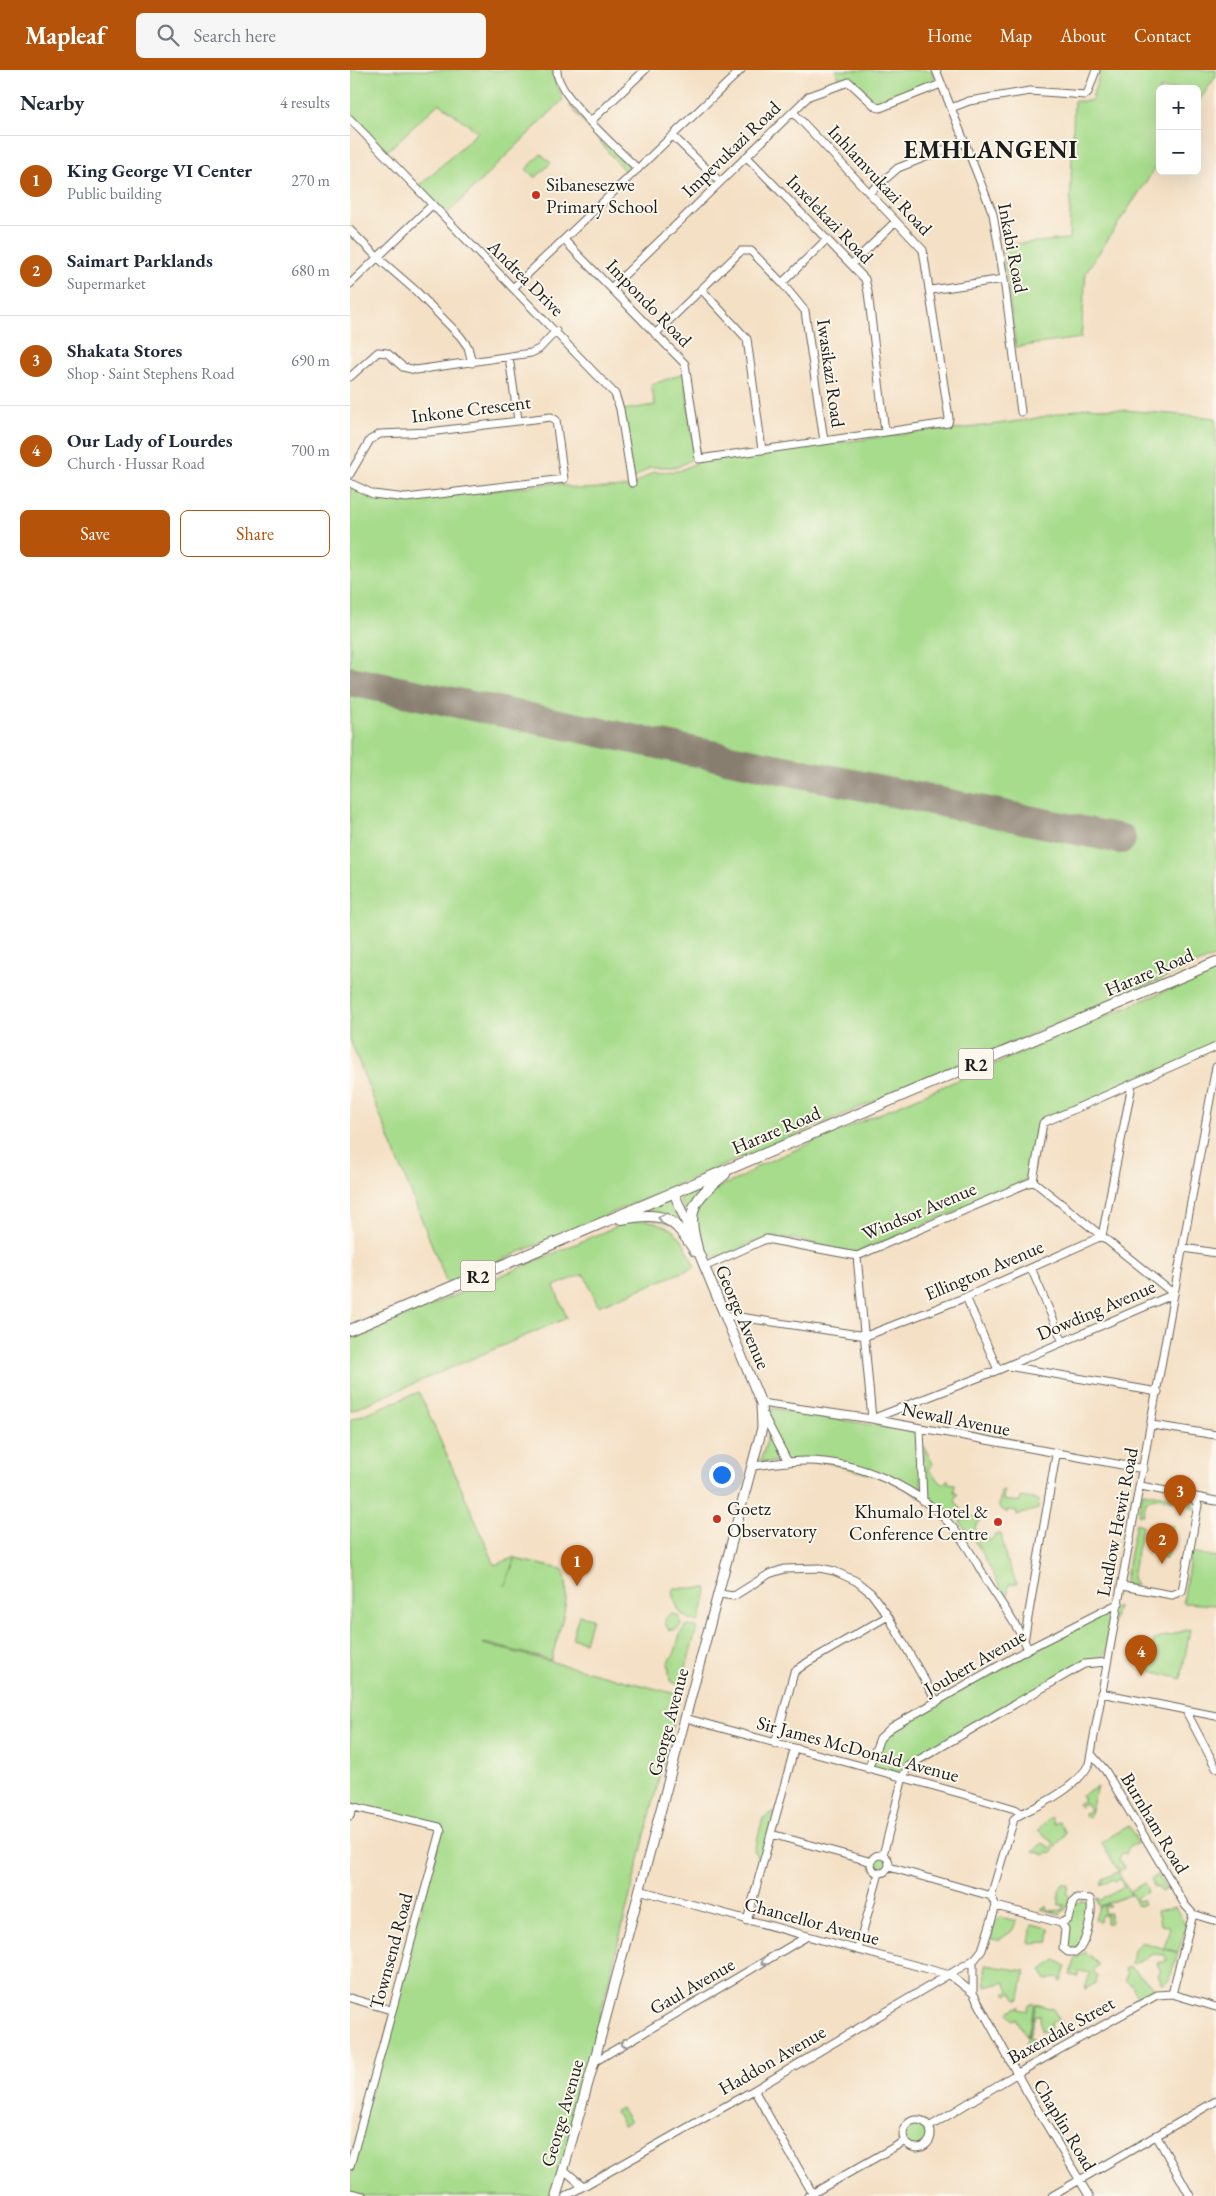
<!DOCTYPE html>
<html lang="en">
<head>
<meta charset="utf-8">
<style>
  body { margin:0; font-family:"EB Garamond",serif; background:#f6f6f7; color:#1f2937 }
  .controls { position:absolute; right:15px; top:15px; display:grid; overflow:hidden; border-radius:8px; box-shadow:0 5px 20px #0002 }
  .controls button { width:45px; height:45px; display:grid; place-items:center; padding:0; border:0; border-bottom:1px solid #e0e1e3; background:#fff; color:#1f2937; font:25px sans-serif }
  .you { position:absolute; left:371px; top:1404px; width:18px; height:18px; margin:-12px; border:4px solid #fff; border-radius:50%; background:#1a73e8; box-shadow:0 0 0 8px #1a73e833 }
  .badge { display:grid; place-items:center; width:32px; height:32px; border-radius:50%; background:#b45309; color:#fff; font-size:16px; font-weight:700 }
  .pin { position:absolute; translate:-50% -41px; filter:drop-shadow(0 1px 2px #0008) }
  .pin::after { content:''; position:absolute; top:26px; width:18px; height:15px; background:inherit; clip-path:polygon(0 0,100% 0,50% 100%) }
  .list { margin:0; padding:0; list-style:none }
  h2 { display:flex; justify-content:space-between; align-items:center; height:65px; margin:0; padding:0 20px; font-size:21px }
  h2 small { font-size:16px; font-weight:400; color:#747a83 }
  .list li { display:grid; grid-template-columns:32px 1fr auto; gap:15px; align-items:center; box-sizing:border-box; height:90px; padding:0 20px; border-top:1px solid #e0e1e3 }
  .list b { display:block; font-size:19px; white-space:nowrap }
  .list p { margin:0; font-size:16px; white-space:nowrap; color:#747a83 }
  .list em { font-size:16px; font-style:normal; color:#747a83 }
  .actions { display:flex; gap:10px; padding:15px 20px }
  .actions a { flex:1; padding:11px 0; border:1px solid #b45309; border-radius:8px; text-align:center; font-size:18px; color:#b45309 }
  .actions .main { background:#b45309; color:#fff }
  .icon { flex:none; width:28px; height:28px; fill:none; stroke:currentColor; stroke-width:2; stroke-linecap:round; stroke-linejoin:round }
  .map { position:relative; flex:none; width:866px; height:2126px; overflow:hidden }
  header { display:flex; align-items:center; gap:30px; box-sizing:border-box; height:70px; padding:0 25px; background:#b45309; color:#fff }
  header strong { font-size:24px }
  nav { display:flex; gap:28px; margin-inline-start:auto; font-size:18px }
  .search { width:350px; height:45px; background:#f6f6f7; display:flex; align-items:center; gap:12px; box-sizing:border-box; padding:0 18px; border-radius:8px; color:#747a83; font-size:19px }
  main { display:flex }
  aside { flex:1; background:#fff }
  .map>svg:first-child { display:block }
  .green { fill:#a7dc8c; stroke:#627c54 }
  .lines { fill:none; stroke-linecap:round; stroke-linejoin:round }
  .runway { stroke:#887e70; stroke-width:30 }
  .minor-casing { stroke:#686157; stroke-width:9 }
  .major-casing { stroke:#686157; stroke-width:11 }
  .highway-casing { stroke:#686157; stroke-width:12 }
  .minor { stroke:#fff; stroke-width:7 }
  .major { stroke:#fff; stroke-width:9 }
  .highway { stroke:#fff; stroke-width:10 }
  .oneway { stroke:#999 }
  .poi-dot { fill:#c8321e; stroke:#fbf7ec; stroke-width:2 }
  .labels { text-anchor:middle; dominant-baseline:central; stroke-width:4; stroke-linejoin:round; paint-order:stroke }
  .shield { fill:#fbf7ec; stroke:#5f5e5a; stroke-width:1 }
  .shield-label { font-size:18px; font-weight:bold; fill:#1c1c1c }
  .street-label { font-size:19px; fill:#1c1c1c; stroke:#fbf7ec }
  .poi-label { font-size:19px; fill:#1c1c1c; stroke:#fbf7ec; text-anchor:start }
  .district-label { font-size:24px; font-weight:bold; letter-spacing:1px; fill:#1c1c1c; stroke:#fbf7ec }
</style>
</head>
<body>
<header>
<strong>Mapleaf</strong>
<div class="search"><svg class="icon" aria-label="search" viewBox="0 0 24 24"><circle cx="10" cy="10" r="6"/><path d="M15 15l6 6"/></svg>Search here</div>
<nav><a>Home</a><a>Map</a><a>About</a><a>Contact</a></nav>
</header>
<main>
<aside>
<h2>Nearby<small>4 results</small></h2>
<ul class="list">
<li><span class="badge">1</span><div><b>King George VI Center</b><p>Public building</p></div><em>270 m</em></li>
<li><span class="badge">2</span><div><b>Saimart Parklands</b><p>Supermarket</p></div><em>680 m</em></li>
<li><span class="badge">3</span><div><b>Shakata Stores</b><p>Shop · Saint Stephens Road</p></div><em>690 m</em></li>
<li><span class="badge">4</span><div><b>Our Lady of Lourdes</b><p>Church · Hussar Road</p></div><em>700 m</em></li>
</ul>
<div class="actions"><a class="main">Save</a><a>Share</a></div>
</aside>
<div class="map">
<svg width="866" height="2126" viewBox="0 0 866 2126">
  <rect width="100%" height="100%" fill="#fbf7ec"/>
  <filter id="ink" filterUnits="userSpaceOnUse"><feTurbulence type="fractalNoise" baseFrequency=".02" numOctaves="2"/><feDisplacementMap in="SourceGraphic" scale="10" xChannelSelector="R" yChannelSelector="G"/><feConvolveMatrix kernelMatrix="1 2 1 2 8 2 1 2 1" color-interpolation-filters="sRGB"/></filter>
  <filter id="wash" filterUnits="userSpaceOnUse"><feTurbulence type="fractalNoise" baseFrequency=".0096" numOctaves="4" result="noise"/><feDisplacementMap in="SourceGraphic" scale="20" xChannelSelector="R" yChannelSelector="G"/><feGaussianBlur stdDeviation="1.12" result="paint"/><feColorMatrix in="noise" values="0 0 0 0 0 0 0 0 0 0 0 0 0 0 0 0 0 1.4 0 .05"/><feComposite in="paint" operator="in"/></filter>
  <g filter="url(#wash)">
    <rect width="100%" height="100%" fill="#f4e0c5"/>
    <path class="green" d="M 0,0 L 203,0 L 203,7 L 213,30 L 97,144 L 68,117 L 128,62 L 89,33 L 35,83 L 0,45 Z
      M 486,0 L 582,0 L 586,14 L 530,34 L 526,33 C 516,23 506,5 490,10 Z
      M 751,0 L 866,0 L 866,6 L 847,34 L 847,19 L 810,19 L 810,91 L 736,202 L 731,268 L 666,277 L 652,175 L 719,169 L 724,31 L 741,31 Z
      M 219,35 L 283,99 L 277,104 Z
      M 191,84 L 201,93 L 185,108 L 176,99 Z
      M 334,303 L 345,387 L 328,397 L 300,397 L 283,409 L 272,340 L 305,335 L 301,315 Z
      M 739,337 L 866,348 L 866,886 L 97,1213 L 0,970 L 0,415 L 17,424 L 36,429 L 67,430 L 205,413 L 228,419 L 280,417 L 303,402 L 329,401 L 350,391 L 598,358 L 602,360 L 677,350 Z
      M 866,899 L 866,976 L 693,1051 L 682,1100 L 677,1109 L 642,1127 L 507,1182 L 501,1183 C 479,1178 439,1165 419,1168 C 400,1170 383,1186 363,1187 L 358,1183 L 347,1159 L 347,1141 L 358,1124 L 369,1117 L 393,1107 L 408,1096 Z
      M 361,1113 L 339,1152 L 329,1128 Z
      M 320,1130 L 332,1156 L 287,1145 Z
      M 296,1150 C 330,1158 331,1167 345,1197 L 248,1236 L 234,1204 L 204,1216 L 217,1248 L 0,1341 L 0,1270 L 277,1152 Z
      M 69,1322 L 145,1495 L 165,1487 L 155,1516 L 165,1489 L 212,1499 C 225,1520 207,1567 201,1590 L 134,1573 L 133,1574 L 330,1625 L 205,2126 L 12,2126 L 0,2123 L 0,2096 L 93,1758 L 0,1734 L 0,1350 Z
      M 421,1338 L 569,1363 L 572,1428 L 540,1410 L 475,1392 L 410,1392 C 414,1379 424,1355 418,1341 Z
      M 574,1376 L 583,1394 L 578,1399 L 593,1414 L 598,1409 L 598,1413 L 605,1414 L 604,1422 L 608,1424 L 605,1430 L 608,1436 L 611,1438 L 612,1445 L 606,1447 L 576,1425 Z
      M 651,1421 L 654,1421 L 653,1430 L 670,1432 L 671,1427 L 689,1430 L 688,1439 L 667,1445 L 667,1441 L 657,1440 L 657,1443 L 649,1437 Z
      M 793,1422 L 841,1430 L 844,1432 L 845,1439 L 840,1438 L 841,1434 L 803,1427 L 796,1432 L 793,1445 L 788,1444 Z
      M 626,1446 L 630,1451 L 625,1457 L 629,1468 L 641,1470 L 647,1463 L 651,1463 L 656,1489 L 667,1514 L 659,1514 L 657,1530 L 629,1477 L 609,1451 Z
      M 786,1453 L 792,1455 L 782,1508 L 786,1516 L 774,1514 Z
      M 816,1455 L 823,1456 L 819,1474 L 815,1473 L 814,1480 L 818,1481 L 816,1489 L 808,1488 L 813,1458 L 816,1459 Z
      M 841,1482 L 866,1487 L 866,1535 L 833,1533 Z
      M 325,1518 L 358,1518 L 349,1552 C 329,1548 326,1538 323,1520 Z
      M 767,1536 L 757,1578 L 752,1591 L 738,1591 L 558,1695 L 552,1705 L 520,1698 L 531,1669 L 542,1658 Z
      M315 1552a8 8 0 1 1 16 0a8 8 0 1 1-16 0Z
      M 229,1545 L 242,1548 L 235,1572 L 222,1568 Z
      M 336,1556 L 347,1557 L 331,1616 L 320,1611 L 318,1592 C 330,1581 325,1566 336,1556 Z
      M 840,1559 L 831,1609 L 801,1601 L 801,1598 L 799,1597 L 804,1570 Z
      M 747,1717 L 739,1747 L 736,1747 L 734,1744 L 740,1740 L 736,1733 L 729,1737 L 728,1734 L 734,1730 L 731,1726 Z
      M 425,1741 L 410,1795 L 404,1780 L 413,1748 Z
      M 701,1747 L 704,1754 L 709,1751 L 716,1763 L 701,1783 L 698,1782 L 695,1785 L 683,1781 L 693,1773 L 700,1778 L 704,1773 L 688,1760 Z
      M 779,1756 L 788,1773 L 779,1777 L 776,1784 L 772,1783 L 769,1789 L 774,1799 L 769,1802 L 751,1772 Z
      M521 1794a9 9 0 1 1 18 0a9 9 0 1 1-18 0Z
      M 768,1802 L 781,1825 L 749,1836 L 746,1828 L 751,1830 L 774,1817 L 770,1809 L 765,1811 L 763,1809 L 751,1815 L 753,1809 Z
      M 807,1805 L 816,1820 L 811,1822 L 808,1817 L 805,1818 L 801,1809 Z
      M 794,1813 L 798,1821 L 786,1828 L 788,1831 L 792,1830 L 794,1834 L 788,1836 L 780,1821 Z
      M 713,1814 L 719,1816 L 717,1824 L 720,1827 L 717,1838 L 710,1844 L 691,1839 L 697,1836 L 698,1841 L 713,1840 L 714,1835 L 709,1835 L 709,1821 Z
      M 731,1831 L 738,1832 L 740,1841 L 729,1878 L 717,1879 C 713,1866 721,1847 725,1834 Z
      M 759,1834 L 759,1837 L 754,1837 L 754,1843 L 760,1843 L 760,1853 L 756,1853 L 756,1845 L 751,1845 L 750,1851 L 745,1850 L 749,1837 Z
      M 825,1837 L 836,1856 L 828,1882 L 814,1878 L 820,1857 L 810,1854 L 807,1841 Z
      M 651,1847 L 667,1851 L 662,1861 L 649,1870 L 641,1869 L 644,1854 Z
      M 682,1854 L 699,1858 L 699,1872 L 679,1873 Z
      M 792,1872 L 828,1883 L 819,1910 L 813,1914 L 807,1904 L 811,1902 L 807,1893 L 817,1891 L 815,1885 L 803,1884 L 781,1895 L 783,1880 Z
      M 736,1882 L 749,1895 L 743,1900 L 747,1905 L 746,1913 L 735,1919 L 740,1903 L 730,1901 L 728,1907 L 720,1905 L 724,1889 Z
      M 706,1890 L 716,1896 L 711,1912 L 709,1911 L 709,1908 L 704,1907 L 698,1910 L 695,1909 L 692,1900 Z
      M 635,1895 L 675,1901 L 670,1928 L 667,1929 L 662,1922 L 657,1925 L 655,1923 L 659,1920 L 655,1912 L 636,1917 Z
      M 779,1897 L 805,1918 L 788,1928 L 782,1915 L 775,1910 L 777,1903 L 775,1899 Z
      M 683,1933 L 685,1934 L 677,1967 L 666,1949 L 663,1950 L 658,1942 L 670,1936 L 669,1939 L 677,1941 L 679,1935 Z
      M 686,1934 L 703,1939 L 711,1952 L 702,1951 L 699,1963 L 691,1961 L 690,1945 L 685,1945 L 679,1968 L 682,1969 L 681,1975 L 676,1974 Z
      M 271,2038 L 280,2052 L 273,2056 L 265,2041 Z
      M553 2064a14 14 0 1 1 28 0a14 14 0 1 1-28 0Z"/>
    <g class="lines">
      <path class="runway" d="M 0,611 L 771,769"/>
    </g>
  </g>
  <g filter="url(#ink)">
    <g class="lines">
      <defs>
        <path id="minor" d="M 207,0 C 205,24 270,81 288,99
          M 586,0 L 643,144 L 654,209 L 671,342
          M 601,38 L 619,31 L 680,21 L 735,25 L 738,22 L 746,0
          M 0,49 L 265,324 L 270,339 L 282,413
          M 241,51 L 295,0
          M 323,66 L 370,112
          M 397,87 L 515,209 L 518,222 L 535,362
          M 519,123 L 548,98 L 614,72
          M 0,160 L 27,187 L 65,220 L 110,266 L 118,277 L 122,293
          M 214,170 L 335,294 L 349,389 L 598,353 L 599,348 L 573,180 L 443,42
          M 502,194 L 546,151
          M 432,213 L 477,169
          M 0,214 L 82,135
          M 163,218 L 391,0
          M 261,218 L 459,26 L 499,12 L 526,37 L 530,38 L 591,14
          M 351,219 L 397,269 L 412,380
          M 581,220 L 654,209
          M 305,264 L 391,181 L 401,181 L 432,213 L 455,241 L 474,371
          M 159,287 L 168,350
          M 0,307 L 28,282 L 37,283 L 53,297 L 66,300 L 181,283 L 189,279 L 206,261
          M 0,404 L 20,370 L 30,364 L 79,362 L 201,347 L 206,350 L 214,409 L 56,428 L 23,424 L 0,413
          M 834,1178 L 866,1183
          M 507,1186 L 522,1349 L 648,1300 L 824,1224 L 866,997
          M 354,1197 L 416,1169 L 507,1186 L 683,1111 L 693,1053 L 866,977
          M 681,1198 L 713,1272
          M 616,1227 L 648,1300
          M 376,1245 L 516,1266 L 616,1227 L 752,1166 L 782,1015
          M 658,1296 L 808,1322
          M 411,1333 L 522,1349 L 794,1399
          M 413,1344 L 438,1392
          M 802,1355 L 866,1365
          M 570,1358 L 573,1431
          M 403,1396 C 421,1394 438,1391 456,1391 C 510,1391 570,1418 604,1459 C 618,1476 628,1496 639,1514 C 652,1535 668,1556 678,1579
          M 791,1416 L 866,1431
          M 772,1516 L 822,1525 L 832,1521 L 848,1435 L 842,1426
          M 369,1524 L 384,1526 L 419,1504 L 434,1499 L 470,1498 L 484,1501 L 506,1511 L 521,1523 L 538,1546 L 587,1632
          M 674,1571 L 706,1385
          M 751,1623 L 866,1646
          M 836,1641 L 866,1698
          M 335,1648 C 445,1679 556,1707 665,1739 L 671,1743
          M 425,1674 L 444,1602 L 458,1592 L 538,1546
          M 742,1685 L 755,1700 L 835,1835 L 843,1844 L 822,1924
          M 518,1699 L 530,1668 L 542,1657 L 678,1579 L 769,1533
          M 0,1736 L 89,1757 L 91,1761 L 0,2096
          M 0,1746 L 3,1737
          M 421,1764 L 522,1792
          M 533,1785 L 553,1707 L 558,1696 L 734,1594 L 757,1592
          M521 1794a9 9 0 1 1 18 0a9 9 0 1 1-18 0Z
          M 539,1797 L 641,1826
          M 289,1820 L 600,1905 L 623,1923
          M 727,1828 L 740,1829 C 744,1840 736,1876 726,1882 L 718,1882 L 713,1878 L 715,1859 L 711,1853 L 718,1849 L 723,1832 Z
          M 646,1836 L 711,1853
          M 843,1844 L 866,1851
          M 397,1851 L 444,1680
          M 508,1879 L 529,1803
          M 623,1891 L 623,1923 L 677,2022 L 739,2126
          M 0,1928 L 41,1940
          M 244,1992 L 456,1867
          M 404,2020 L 464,2126
          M553 2064a14 14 0 1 1 28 0a14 14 0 1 1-28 0Z
          M 579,2057 L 666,2004 L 807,1925 L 822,1924 L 866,1937
          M 806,2065 L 840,2126
          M 213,2099 L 233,2116
          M 0,2123 L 13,2126
          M 216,2126 L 404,2020 L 625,1889 L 632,1880 L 646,1836 L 641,1826 L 664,1749 C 671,1743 679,1740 688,1736 C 707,1726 729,1713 739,1694 L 824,1224 L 683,1111
          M 458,2126 L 555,2071
          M 702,2126 L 866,2031"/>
        <path id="major" d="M 206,2126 L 244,1992 L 412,1358 L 411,1333 L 324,1123"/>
        <path id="highway" d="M 271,1149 C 314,1142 322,1145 345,1181
          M 347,1178 C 336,1138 343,1130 375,1104
          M 0,1260 L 866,892"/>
      </defs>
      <use href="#minor" class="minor-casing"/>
      <use href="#major" class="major-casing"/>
      <use href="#highway" class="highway-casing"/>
      <use href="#minor" class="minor"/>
      <use href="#major" class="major"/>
      <use href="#highway" class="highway"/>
    </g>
    <defs><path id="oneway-chevron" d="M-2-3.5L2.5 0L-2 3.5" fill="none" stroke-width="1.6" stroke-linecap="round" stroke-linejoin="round" transform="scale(1.25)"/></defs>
    <g class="oneway">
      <use href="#oneway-chevron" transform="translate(311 1148) rotate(-165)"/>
      <use href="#oneway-chevron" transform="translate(414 1892) rotate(150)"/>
      <use href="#oneway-chevron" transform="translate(274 1974) rotate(149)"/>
    </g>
  </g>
  <g class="poi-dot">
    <circle cx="186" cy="125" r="5"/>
    <circle cx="367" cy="1449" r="5"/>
    <circle cx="648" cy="1452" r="5"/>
  </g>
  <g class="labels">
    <g class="shield">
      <rect x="608.5" y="978.5" width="35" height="31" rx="4"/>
      <rect x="110.5" y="1190.5" width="35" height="31" rx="4"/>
    </g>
    <g class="shield-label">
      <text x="626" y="994">R2</text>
      <text x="128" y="1206">R2</text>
    </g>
    <g class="street-label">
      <text transform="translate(381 79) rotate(-44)">Impevukazi Road</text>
      <text transform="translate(530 110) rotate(47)">Inhlamvukazi Road</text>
      <text transform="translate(480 149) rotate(46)">Inxelekazi Road</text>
      <text transform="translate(663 178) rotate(79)">Inkabi Road</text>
      <text transform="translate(176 208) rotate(45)">Andrea Drive</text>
      <text transform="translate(299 233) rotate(46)">Impondo Road</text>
      <text transform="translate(481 303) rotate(82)">Iwasikazi Road</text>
      <text transform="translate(121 339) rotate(-7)">Inkone Crescent</text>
      <text transform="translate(799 902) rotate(-23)">Harare Road</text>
      <text transform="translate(426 1060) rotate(-23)">Harare Road</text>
      <text transform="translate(569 1141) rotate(-23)">Windsor Avenue</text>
      <text transform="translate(634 1200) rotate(-23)">Ellington Avenue</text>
      <text transform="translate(746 1240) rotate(-23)">Dowding Avenue</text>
      <text transform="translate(393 1247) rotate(67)">George Avenue</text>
      <text transform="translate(606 1349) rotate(11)">Newall Avenue</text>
      <text transform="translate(767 1452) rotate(-79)">Ludlow Hewit Road</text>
      <text transform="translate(625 1592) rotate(-30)">Joubert Avenue</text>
      <text transform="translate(318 1652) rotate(-75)">George Avenue</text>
      <text transform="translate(508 1679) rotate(15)">Sir James McDonald Avenue</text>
      <text transform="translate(805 1753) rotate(59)">Burnham Road</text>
      <text transform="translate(462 1851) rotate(15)">Chancellor Avenue</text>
      <text transform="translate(41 1881) rotate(-75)">Townsend Road</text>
      <text transform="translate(342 1916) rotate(-30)">Gaul Avenue</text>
      <text transform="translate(711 1960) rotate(-29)">Baxendale Street</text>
      <text transform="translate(422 1990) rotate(-30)">Haddon Avenue</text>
      <text transform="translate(212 2043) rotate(-74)">George Avenue</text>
      <text transform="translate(715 2055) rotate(59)">Chaplin Road</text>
    </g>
    <g class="poi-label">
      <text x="196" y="114">Sibanesezwe<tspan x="196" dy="22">Primary School</tspan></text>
      <text x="377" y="1438">Goetz<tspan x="377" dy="22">Observatory</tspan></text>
      <text x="638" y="1441" text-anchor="end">Khumalo Hotel &amp;<tspan x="638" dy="22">Conference Centre</tspan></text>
    </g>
    <g class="district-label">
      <text x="641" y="79">EMHLANGENI</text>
    </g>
  </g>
</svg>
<div class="controls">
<button>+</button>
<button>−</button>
</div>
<div class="you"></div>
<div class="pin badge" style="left:227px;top:1516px">1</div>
<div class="pin badge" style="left:812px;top:1494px">2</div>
<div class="pin badge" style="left:830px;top:1446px">3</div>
<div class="pin badge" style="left:791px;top:1606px">4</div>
</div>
</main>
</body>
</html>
